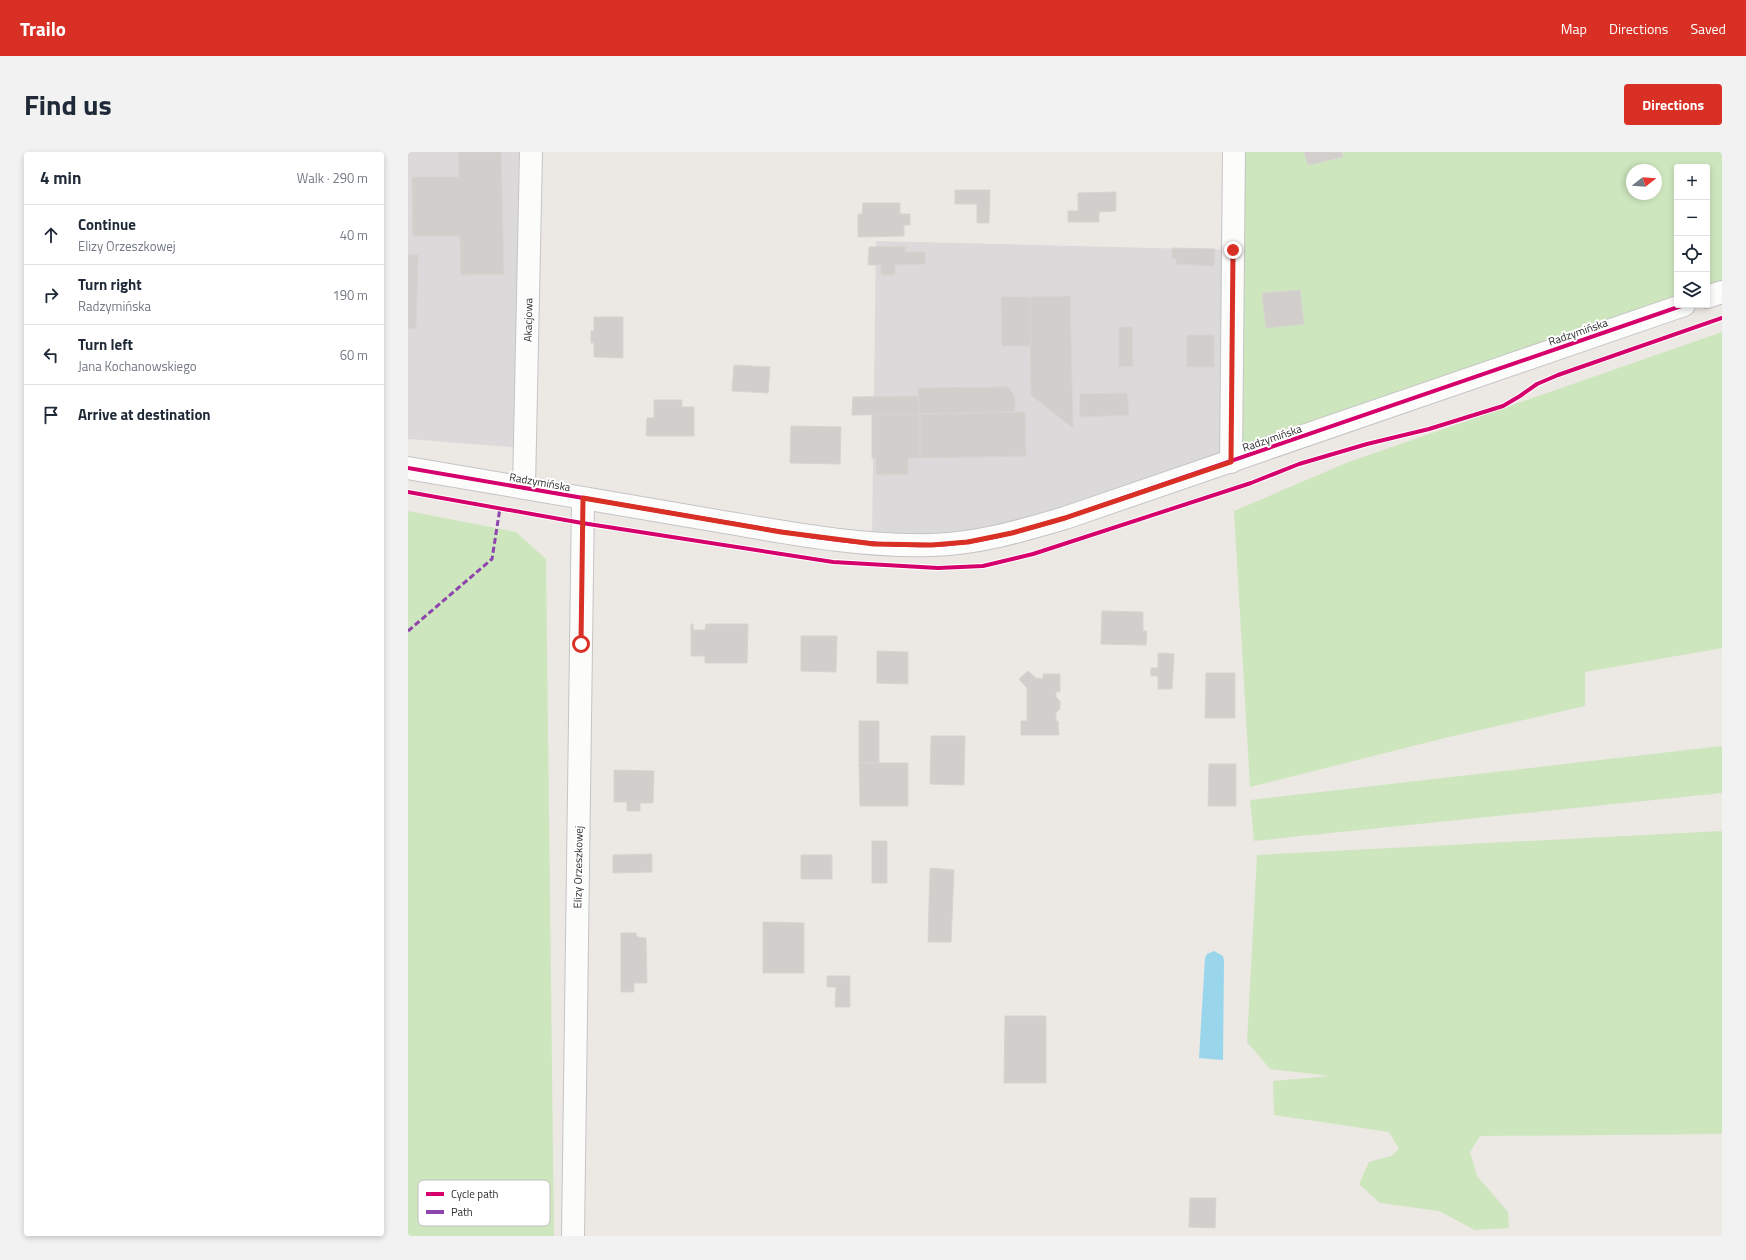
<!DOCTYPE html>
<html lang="en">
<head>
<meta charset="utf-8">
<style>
  body { margin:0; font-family:"Titillium Web",sans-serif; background:#f2f2f3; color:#1f2937 }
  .controls { position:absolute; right:12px; top:12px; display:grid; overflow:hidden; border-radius:4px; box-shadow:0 2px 6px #0003 }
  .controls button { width:36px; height:36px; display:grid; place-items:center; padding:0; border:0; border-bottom:1px solid #e0e1e3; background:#fff; color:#1f2937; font:20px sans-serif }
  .compass { position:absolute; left:1218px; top:12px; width:36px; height:36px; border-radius:50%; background:#fff; box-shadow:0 2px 6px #0003; rotate:73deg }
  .stop { position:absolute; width:12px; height:12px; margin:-9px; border:3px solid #d93025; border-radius:50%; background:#fff }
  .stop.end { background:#d93025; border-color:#fff; box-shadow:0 1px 4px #0008 }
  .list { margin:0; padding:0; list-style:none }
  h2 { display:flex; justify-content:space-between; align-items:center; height:52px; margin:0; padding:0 16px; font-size:17px }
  h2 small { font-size:13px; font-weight:400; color:#747a83 }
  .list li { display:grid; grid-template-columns:26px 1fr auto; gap:12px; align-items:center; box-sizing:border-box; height:60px; padding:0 16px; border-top:1px solid #e0e1e3 }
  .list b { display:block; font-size:15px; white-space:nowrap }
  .list p { margin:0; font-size:13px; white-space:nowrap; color:#747a83 }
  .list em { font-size:13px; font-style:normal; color:#747a83 }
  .icon { flex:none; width:22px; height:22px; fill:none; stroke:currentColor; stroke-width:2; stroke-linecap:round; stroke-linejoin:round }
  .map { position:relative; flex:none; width:1314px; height:1084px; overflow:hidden; border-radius:4px }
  header { display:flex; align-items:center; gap:24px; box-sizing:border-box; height:56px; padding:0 20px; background:#d93025; color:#fff }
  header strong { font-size:19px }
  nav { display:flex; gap:22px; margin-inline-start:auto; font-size:14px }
  .intro { display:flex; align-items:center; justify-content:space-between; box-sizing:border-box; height:96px; padding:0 24px }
  h1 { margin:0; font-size:28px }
  .button { padding:10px 18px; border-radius:4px; background:#d93025; color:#fff; font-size:14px; font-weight:700 }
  main { display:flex; gap:24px; padding:0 24px }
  aside { flex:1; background:#fff; border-radius:4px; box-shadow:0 2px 6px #0003 }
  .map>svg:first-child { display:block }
  .industrial { fill:#dcd9db }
  .green { fill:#cee6be; fill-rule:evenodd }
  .water { fill:#99d6ec }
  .building { fill:#d1cecb; stroke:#d7d4d0 }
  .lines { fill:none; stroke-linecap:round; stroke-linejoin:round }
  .minor-casing { stroke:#c5c4c5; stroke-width:24 }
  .minor { stroke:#fcfcfb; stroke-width:22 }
  .quiet { stroke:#8e44ad; stroke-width:3; stroke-dasharray:6 3; stroke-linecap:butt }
  .cycleway-casing { stroke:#fff; stroke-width:6 }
  .cycleway { stroke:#d6006c; stroke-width:4 }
  .route { stroke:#d93025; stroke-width:5 }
  .labels { text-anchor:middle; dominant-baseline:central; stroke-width:4; stroke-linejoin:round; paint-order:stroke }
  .street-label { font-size:11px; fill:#2e2e2e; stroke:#fff }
  .key { fill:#fff; stroke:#c0c0c0; stroke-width:1 }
  .key-label { font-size:11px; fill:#2e2e2e }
</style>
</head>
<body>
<header>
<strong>Trailo</strong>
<nav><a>Map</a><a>Directions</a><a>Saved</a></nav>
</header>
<div class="intro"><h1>Find us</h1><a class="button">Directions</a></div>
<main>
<aside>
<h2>4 min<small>Walk · 290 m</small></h2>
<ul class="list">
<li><svg class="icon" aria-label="ahead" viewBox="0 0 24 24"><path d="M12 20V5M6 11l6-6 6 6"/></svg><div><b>Continue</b><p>Elizy Orzeszkowej</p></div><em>40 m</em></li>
<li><svg class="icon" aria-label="right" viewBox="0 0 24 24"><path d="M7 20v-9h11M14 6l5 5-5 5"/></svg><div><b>Turn right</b><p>Radzymińska</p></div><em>190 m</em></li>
<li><svg class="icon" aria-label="left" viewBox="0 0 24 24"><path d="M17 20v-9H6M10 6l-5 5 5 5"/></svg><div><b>Turn left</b><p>Jana Kochanowskiego</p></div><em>60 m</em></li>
<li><svg class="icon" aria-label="arrive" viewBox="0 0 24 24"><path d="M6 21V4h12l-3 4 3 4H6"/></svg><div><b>Arrive at destination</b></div></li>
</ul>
</aside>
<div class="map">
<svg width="1314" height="1084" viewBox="0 0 1314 1084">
  <rect width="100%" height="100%" fill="#ece8e4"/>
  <path class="industrial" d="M 0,0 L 129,0 L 114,296 L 0,287 Z
    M 468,89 L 825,98 L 823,304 L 591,392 L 464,386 Z"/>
  <path class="green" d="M 826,0 L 1314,0 L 1314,138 L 1299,143 L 1299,15 L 1269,15 L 1269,153 L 823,304 ZM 1224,18 L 1248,18 L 1248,42 L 1224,42 Z
    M 1314,180 L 1314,496 L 1177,520 L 1177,554 L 1041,585 L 842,635 L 826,359 L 938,311 Z
    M 0,359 L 108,380 L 138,407 L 146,1084 L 0,1084 Z
    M 1314,594 L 1314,641 L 846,689 L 842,648 Z
    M 1314,679 L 1314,982 L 1072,984 L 1062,1000 L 1069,1024 L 1100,1060 L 1101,1076 L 1067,1078 L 1031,1059 L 972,1051 L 951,1032 L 961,1010 L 983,1004 L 991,997 L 981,980 L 866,963 L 865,929 L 922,924 L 862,917 L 839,890 L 849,703 Z"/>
  <path class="water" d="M 806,799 L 815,804 L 816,809 L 815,908 L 791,906 L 797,806 L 799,802 Z"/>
  <path class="building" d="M 50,0 L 93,0 L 96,122 L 53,123 L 52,84 L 5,84 L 4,25 L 51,25 Z
    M 896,0 L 934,0 L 935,5 L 900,13 Z
    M 547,38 L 582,38 L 581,71 L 569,71 L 569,52 L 547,52 Z
    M 708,40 L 708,59 L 691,60 L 691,70 L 660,70 L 660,59 L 670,59 L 670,41 Z
    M 455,51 L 492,51 L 492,62 L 502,62 L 502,73 L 496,73 L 496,84 L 450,85 L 450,62 L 454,62 Z
    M 497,94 L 497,100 L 517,100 L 517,112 L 487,113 L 487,123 L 473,123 L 473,113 L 460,113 L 461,95 Z
    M 764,96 L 807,97 L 806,114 L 768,112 L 768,107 L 764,107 Z
    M 0,103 L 10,103 L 8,177 L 0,176 Z
    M 892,138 L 896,172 L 858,176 L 854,141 Z
    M 662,144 L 665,276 L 623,243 L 622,145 Z
    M 593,145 L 622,145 L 623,194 L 594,194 Z
    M 186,165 L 215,165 L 215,206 L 186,205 L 186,191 L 183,191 L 183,179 L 186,179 Z
    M 711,175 L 724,175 L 725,214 L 711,215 Z
    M 779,183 L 806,183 L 806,215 L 779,215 Z
    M 326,213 L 362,215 L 360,241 L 324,239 Z
    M 600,235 L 607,245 L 607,260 L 512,262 L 510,236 Z
    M 719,241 L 721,263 L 672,265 L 672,242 Z
    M 510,244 L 512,262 L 444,263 L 445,245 Z
    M 246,248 L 274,248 L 274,255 L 286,255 L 286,284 L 238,284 L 239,266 L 246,266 Z
    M 617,260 L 618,304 L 512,306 L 512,262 Z
    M 512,262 L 512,306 L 500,306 L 500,322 L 468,323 L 468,306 L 464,306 L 464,263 Z
    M 383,274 L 433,275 L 432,312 L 382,311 Z
    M 694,459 L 735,460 L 735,479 L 739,479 L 738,493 L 693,492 Z
    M 283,472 L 285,472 L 285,478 L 297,478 L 298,472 L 340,472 L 339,511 L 297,511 L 297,504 L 283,504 Z
    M 393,484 L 429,484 L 428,520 L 393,519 Z
    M 469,499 L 500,500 L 500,532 L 469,531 Z
    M 750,501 L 766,502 L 764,537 L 750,537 L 750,524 L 743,524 L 743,516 L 750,516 Z
    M 620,519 L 628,526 L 635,527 L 635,522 L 652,522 L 652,540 L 648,540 L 648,545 L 652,549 L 652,557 L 648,561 L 648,569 L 650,569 L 651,583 L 613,583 L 613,569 L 619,569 L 619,536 L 611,527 Z
    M 798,521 L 827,521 L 827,566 L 797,566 Z
    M 451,569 L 471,569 L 471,611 L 451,611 Z
    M 523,584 L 557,584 L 556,633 L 522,632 Z
    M 451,611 L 500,611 L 500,654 L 452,654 Z
    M 801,612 L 828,612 L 828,654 L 800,654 Z
    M 206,618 L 246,619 L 245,651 L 232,651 L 232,659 L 219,659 L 219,650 L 206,650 Z
    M 464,689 L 479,689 L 479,731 L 464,731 Z
    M 244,702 L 244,720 L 205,721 L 205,703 Z
    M 393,703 L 424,703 L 424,727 L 393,727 Z
    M 522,716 L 546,718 L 543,790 L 520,790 Z
    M 355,770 L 396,771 L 396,821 L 355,821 Z
    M 213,781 L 228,781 L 229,785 L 238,786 L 239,831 L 226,831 L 226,840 L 213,840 Z
    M 419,824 L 442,824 L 442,855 L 427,855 L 428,835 L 419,835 Z
    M 597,864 L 638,864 L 638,931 L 596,931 Z
    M 782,1046 L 808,1046 L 807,1076 L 781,1075 Z"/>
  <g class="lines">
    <defs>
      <path id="minor" d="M 1299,145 L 1314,140
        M 823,310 L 826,0
        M 0,316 C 101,333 202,351 304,368 C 376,380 449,395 523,393 C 569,392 613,379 657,366 L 1276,153
        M 116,336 L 123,0
        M 165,1084 L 175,346"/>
    </defs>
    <use href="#minor" class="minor-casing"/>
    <use href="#minor" class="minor"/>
    <path class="quiet" d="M 0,479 L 84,407 L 92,356"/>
    <defs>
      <path id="cycleway" d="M 0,316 C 101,333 202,351 304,368 C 376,380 449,395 523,393 C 569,392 613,379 657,366 L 1276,153
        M 0,340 L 174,371 L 425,410 L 530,416 L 575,414 L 625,402 L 843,331 L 891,312 L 959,292 L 1021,277 L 1095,254 L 1112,244 L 1129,232 L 1150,223 L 1314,166"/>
    </defs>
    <use href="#cycleway" class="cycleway-casing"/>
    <use href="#cycleway" class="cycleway"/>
  </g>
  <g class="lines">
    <path class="route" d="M 173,492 L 175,346 L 373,380 L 466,392 L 524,393 L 560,390 L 604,381 L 657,366 L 823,310 L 825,98"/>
  </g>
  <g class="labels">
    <g class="street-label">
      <text transform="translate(120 168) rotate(-89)">Akacjowa</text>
      <text transform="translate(1170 180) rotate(-19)">Radzymińska</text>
      <text transform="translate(864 286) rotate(-19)">Radzymińska</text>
      <text transform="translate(132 330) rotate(10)">Radzymińska</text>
      <text transform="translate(170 715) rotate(-89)">Elizy Orzeszkowej</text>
    </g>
  </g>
  <rect x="10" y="1028" width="132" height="46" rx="6" class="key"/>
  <rect x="18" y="1040" width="18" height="4" fill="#d6006c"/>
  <rect x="18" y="1058" width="18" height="4" fill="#8e44ad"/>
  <g class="key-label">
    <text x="43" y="1046">Cycle path</text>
    <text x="43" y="1064">Path</text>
  </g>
</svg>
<div class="controls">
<button>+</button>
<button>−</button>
<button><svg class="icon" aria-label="locate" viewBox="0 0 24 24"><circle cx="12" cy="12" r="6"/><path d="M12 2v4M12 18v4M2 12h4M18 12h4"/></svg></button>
<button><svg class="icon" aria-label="layers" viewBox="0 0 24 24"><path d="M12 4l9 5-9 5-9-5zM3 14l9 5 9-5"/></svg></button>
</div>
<svg class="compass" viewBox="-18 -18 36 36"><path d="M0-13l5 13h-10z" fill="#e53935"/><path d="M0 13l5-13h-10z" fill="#747a83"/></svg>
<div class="stop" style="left:173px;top:492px"></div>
<div class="stop end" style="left:825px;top:98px"></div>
</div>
</main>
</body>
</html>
